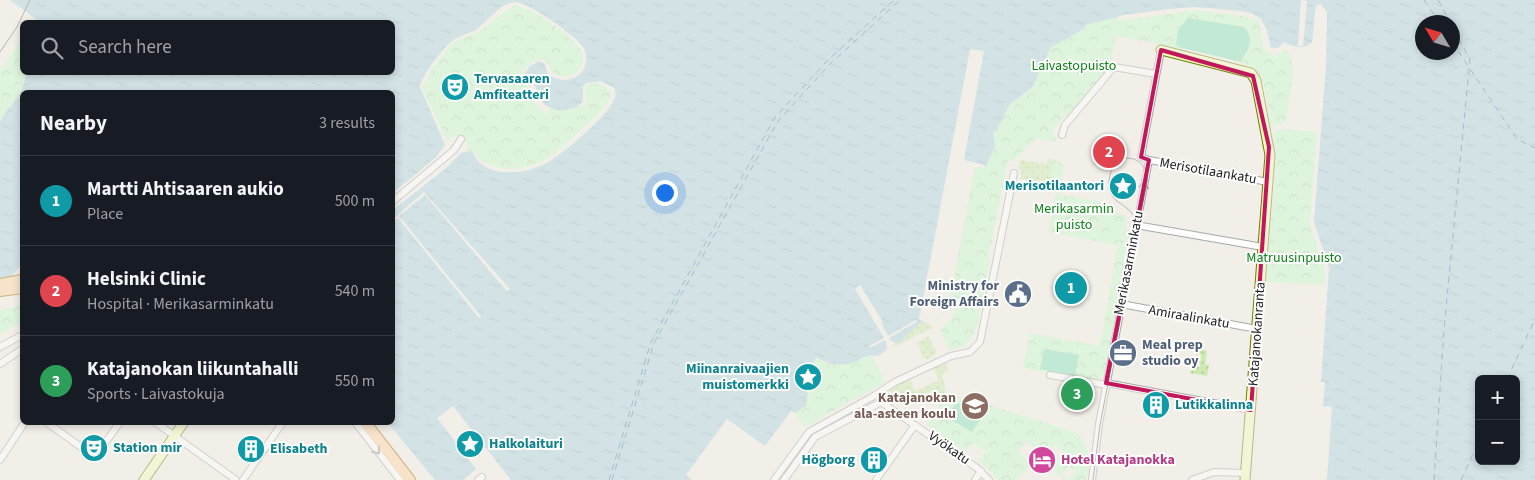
<!DOCTYPE html>
<html lang="en">
<head>
<meta charset="utf-8">
<style>
  body { margin:0; font-family:"Source Sans 3",sans-serif; background:#20242c; color:#f1f3f6 }
  .controls { position:absolute; right:15px; bottom:15px; display:grid; overflow:hidden; border-radius:8px; box-shadow:0 2px 8px #0003 }
  .controls button { width:45px; height:45px; display:grid; place-items:center; padding:0; border:0; border-bottom:1px solid #363941; background:#171b24; color:#f1f3f6; font:25px sans-serif }
  .compass { position:absolute; left:1415px; top:15px; width:45px; height:45px; border-radius:50%; background:#171b24; box-shadow:0 2px 8px #0003; rotate:308deg }
  .you { position:absolute; left:664px; top:192px; width:18px; height:18px; margin:-12px; border:4px solid #fff; border-radius:50%; background:#1a73e8; box-shadow:0 0 0 8px #1a73e833 }
  .badge { display:grid; place-items:center; width:32px; height:32px; border-radius:50%; background:#d40000; color:#fff; font-size:16px; font-weight:700 }
  .pin { position:absolute; translate:-50% -50%; border:2px solid #fff; box-shadow:0 1px 5px #0006 }
  .list { margin:0; padding:0; list-style:none }
  h2 { display:flex; justify-content:space-between; align-items:center; height:65px; margin:0; padding:0 20px; font-size:21px }
  h2 small { font-size:16px; font-weight:400; color:#9ea1a6 }
  .list li { display:grid; grid-template-columns:32px 1fr auto; gap:15px; align-items:center; box-sizing:border-box; height:90px; padding:0 20px; border-top:1px solid #363941 }
  .list b { display:block; font-size:19px; white-space:nowrap }
  .list p { margin:0; font-size:16px; white-space:nowrap; color:#9ea1a6 }
  .list em { font-size:16px; font-style:normal; color:#9ea1a6 }
  .icon { flex:none; width:28px; height:28px; fill:none; stroke:currentColor; stroke-width:2; stroke-linecap:round; stroke-linejoin:round }
  .map { position:relative; flex:none; width:1535px; height:480px; overflow:hidden }
  .search { position:absolute; background:#171b24; box-shadow:0 2px 8px #0003; left:20px; top:20px; width:375px; height:55px; display:flex; align-items:center; gap:12px; box-sizing:border-box; padding:0 18px; border-radius:8px; color:#9ea1a6; font-size:19px }
  .panel { position:absolute; background:#171b24; box-shadow:0 2px 8px #0003; left:20px; top:90px; width:375px; height:335px; border-radius:8px }
  .map>svg:first-child { display:block }
  .grass { fill:url(#grass-dots) }
  .park { fill:url(#park-crowns) }
  .pitch { fill:#88e0be }
  .water { fill:url(#water-ripples); fill-rule:evenodd }
  .pier { fill:#f2efe9 }
  .lines { fill:none; stroke-linecap:round; stroke-linejoin:round }
  .ferry { stroke:#4a7aab; stroke-width:1; stroke-dasharray:6 5; stroke-linecap:butt }
  .street-casing { stroke:#a9a9a9; stroke-width:8 }
  .secondary-casing { stroke:#707d05; stroke-width:11 }
  .primary-casing { stroke:#a06b00; stroke-width:12 }
  .street { stroke:#fff; stroke-width:6 }
  .secondary { stroke:#f7fabf; stroke-width:9 }
  .primary { stroke:#fcd6a4; stroke-width:10 }
  .tram { stroke:#707070; stroke-width:1 }
  .oneway { stroke:#9c9c9c }
  .marked { fill:none; stroke:#c2185b; stroke-width:4; stroke-linejoin:round }
  .labels { text-anchor:middle; dominant-baseline:central; stroke-width:4; stroke-linejoin:round; paint-order:stroke }
  .park-label { font-size:14px; fill:#0c8416; stroke:#fff }
  .culture-label { font-size:14px; font-weight:bold; fill:#0d838f; stroke:#fff; text-anchor:start }
  .street-label { font-size:14px; fill:#222; stroke:#fff }
  .service-label { font-size:14px; font-weight:bold; fill:#4e5e75; stroke:#fff; text-anchor:end }
  .education-label { font-size:14px; font-weight:bold; fill:#785e54; stroke:#fff; text-anchor:end }
  .hotel-label { font-size:14px; font-weight:bold; fill:#b23c85; stroke:#fff; text-anchor:start }
</style>
</head>
<body>
<div class="map">
<svg width="1535" height="480" viewBox="0 0 1535 480">
  <defs>
    <pattern id="grass-dots" width="8" height="8" patternUnits="userSpaceOnUse" patternTransform="scale(1.25)"><rect width="8" height="8" fill="#cdebb0"/><path d="M2 2h.1M6 6h.1" fill="none" stroke="#b0c997" stroke-width="1.8" stroke-linecap="round"/></pattern>
    <pattern id="park-crowns" width="20" height="18" patternUnits="userSpaceOnUse" patternTransform="scale(1.25)"><rect width="20" height="18" fill="#c8facc"/><path d="M2 6a3 3 0 1 1 6 0M12 15a3 3 0 1 1 6 0" fill="none" stroke="#acd6af"/></pattern>
    <pattern id="water-ripples" width="26" height="14" patternUnits="userSpaceOnUse" patternTransform="scale(1.25)"><rect width="26" height="14" fill="#aad3df"/><path d="M2 4q2-2 4 0t4 0M15 11q2-2 4 0t4 0" fill="none" stroke="#92b5bf"/></pattern>
  </defs>
  <rect width="100%" height="100%" fill="#f2efe9"/>
  <path class="grass" d="M 1048,159 L 1055,159 L 1055,162 L 1064,164 L 1060,186 L 1020,179 L 1021,171 L 1018,167 L 1021,160 L 1046,164 Z
    M 922,321 L 934,327 L 894,347 L 895,343 L 900,342 Z
    M 929,336 L 937,353 L 928,359 L 923,358 L 919,346 L 916,343 Z
    M 1201,349 L 1207,351 L 1205,364 L 1209,365 L 1207,376 L 1190,373 L 1193,362 L 1195,362 L 1194,366 L 1200,367 L 1201,354 L 1198,354 L 1195,358 L 1197,351 L 1200,351 Z
    M 946,363 L 948,371 L 942,373 L 947,399 L 939,408 L 938,406 L 942,400 L 935,396 L 936,391 L 931,391 L 931,396 L 890,392 L 891,387 L 910,379 L 915,391 L 939,380 L 933,368 Z"/>
  <path class="park" d="M 514,5 C 530,6 575,37 582,52 C 586,71 572,80 555,75 L 545,60 C 535,57 529,64 523,71 L 523,79 L 529,83 C 526,96 537,106 546,114 L 551,107 L 584,106 L 586,101 L 585,88 L 593,83 L 605,86 L 611,93 C 609,107 596,116 586,125 C 572,139 556,156 538,163 C 515,173 487,171 472,151 L 467,150 L 467,144 L 460,136 L 454,136 L 447,141 L 422,88 L 432,69 L 449,47 L 456,41 L 478,32 Z
    M 1196,10 L 1242,16 L 1259,21 L 1263,48 L 1275,57 L 1287,49 L 1294,69 L 1286,122 L 1271,127 C 1267,110 1267,81 1254,69 C 1243,58 1136,40 1116,36 L 1112,56 L 1113,63 L 1068,117 L 1066,116 L 1055,126 L 1053,136 L 1057,137 L 1055,142 L 1036,138 L 1014,161 L 1008,161 L 989,254 L 990,259 L 982,304 L 950,297 L 975,166 L 987,164 L 995,146 L 993,132 L 1009,105 L 1027,93 L 1041,70 L 1051,47 L 1086,25 L 1118,16 L 1118,21 Z
    M 22,39 L 22,72 L 26,73 C 24,96 9,104 0,122 L 0,70 Z
    M 1282,129 L 1317,132 L 1310,225 L 1326,274 L 1325,285 L 1266,282 L 1276,160 L 1273,133 Z
    M 1052,159 L 1064,164 L 1059,194 L 1101,202 L 1100,208 L 1127,216 L 1126,230 L 1130,231 L 1105,374 L 1095,382 L 1023,368 L 1030,333 L 1100,346 L 1118,245 L 1048,232 L 1059,179 L 1049,177 Z
    M 957,303 L 978,308 L 980,310 C 978,327 971,352 949,349 L 940,330 L 952,319 Z
    M 22,305 L 22,321 L 0,334 L 0,310 Z
    M 867,356 L 873,358 L 885,381 L 884,383 L 804,427 L 795,413 L 805,407 C 810,393 803,385 801,372 C 805,365 813,364 817,357 C 833,369 850,363 867,356 Z
    M 947,397 L 968,399 L 1076,432 C 1089,445 1093,462 1086,480 L 1068,480 L 1076,472 L 1070,466 L 1062,473 L 1068,480 L 1064,480 L 1052,468 L 1052,465 L 1065,453 L 1056,444 L 1044,456 L 1041,455 L 1027,441 L 1018,450 L 1032,465 L 1016,480 L 999,480 L 979,461 L 986,452 L 973,443 L 966,452 L 927,425 Z"/>
  <path class="pitch" d="M 1188,18 L 1244,27 C 1255,38 1249,51 1240,61 L 1237,61 L 1178,47 L 1176,44 L 1178,31 Z
    M 1044,349 L 1079,355 L 1075,376 L 1040,369 Z
    M 968,399 L 993,406 L 988,408 L 972,432 L 950,419 L 953,406 Z"/>
  <path class="water" d="M 10,0 L 1535,0 L 1535,480 L 1327,480 L 1332,407 L 1323,406 L 1325,382 L 1321,382 L 1329,268 L 1314,222 L 1326,66 L 1327,12 L 1321,4 L 1316,5 L 1312,42 C 1306,50 1293,47 1284,42 L 1278,48 L 1271,48 L 1267,30 L 1261,19 L 1251,13 L 1241,11 L 1195,7 L 1169,9 L 1124,15 L 1086,25 L 1080,31 L 1051,47 L 1032,88 L 1009,105 L 997,129 L 993,132 L 995,146 L 985,168 L 975,167 L 948,311 L 927,323 L 922,321 L 900,342 L 895,343 L 890,340 L 886,343 L 887,350 C 873,359 878,354 865,357 C 861,358 859,361 855,362 C 842,366 828,365 816,357 L 814,362 L 808,364 L 801,372 L 808,392 L 806,406 L 795,413 L 791,411 L 765,446 L 727,419 L 686,475 L 692,480 L 435,480 L 388,423 L 392,422 L 393,210 L 445,169 L 462,152 L 472,151 C 483,179 523,175 545,164 C 562,155 605,118 613,102 C 616,97 616,93 614,88 L 601,81 L 586,83 L 583,86 L 583,101 C 575,112 554,113 544,104 C 539,99 538,92 535,86 C 532,82 527,79 524,75 L 530,66 L 539,61 L 544,63 C 546,67 546,73 551,76 C 565,85 584,78 586,62 C 587,57 586,52 583,47 C 576,36 526,0 514,2 C 500,4 487,21 477,29 C 469,34 460,35 452,41 C 443,48 421,76 420,87 L 445,145 L 435,158 L 393,193 L 392,92 L 22,92 L 22,264 L 0,289 L 0,122 C 9,104 24,96 26,73 L 392,72 L 392,22 L 40,22 ZM 1422,22 L 1452,22 L 1452,52 L 1422,52 ZM 1479,379 L 1516,379 L 1516,461 L 1479,461 Z"/>
  <path class="pier" d="M 1301,0 L 1307,1 L 1306,15 L 1303,46 L 1298,46 Z
    M 970,49 L 984,51 L 964,160 L 985,165 L 985,168 L 975,167 L 948,311 L 927,323 L 919,320 Z
    M 424,192 L 510,289 L 507,291 L 493,275 L 425,195 L 399,216 L 481,316 L 479,318 L 398,218 L 393,222 L 393,219 Z
    M 860,285 L 883,322 L 881,323 L 888,336 L 916,320 L 917,322 L 889,338 L 891,341 L 886,343 L 885,340 L 870,348 L 869,346 L 884,338 L 855,289 Z
    M 453,406 L 511,480 L 463,480 L 476,469 L 437,418 Z"/>
  <g class="lines">
    <path class="ferry" d="M 1424,0 L 1439,22
      M 1438,0 L 1450,22
      M 1452,42 L 1517,139 L 1535,148
      M 1507,379 L 1535,319
      M 609,480 L 651,342 L 775,117 L 828,60 L 894,0
      M 612,480 L 654,343 L 778,121 L 830,64 L 900,0
      M 1434,480 L 1444,329 L 1470,59 L 1452,27
      M 1461,480 L 1479,441"/>
    <defs>
      <path id="street" d="M 1161,50 L 1141,157 L 1149,160 L 1268,182
        M 1062,135 L 1065,125 L 1114,67 L 1156,74
        M 392,202 L 454,150 L 461,139
        M 1136,225 L 1263,247
        M 1121,304 L 1257,329
        M 0,347 L 22,335
        M 0,364 L 22,349
        M 1050,375 L 1106,385
        M 1106,383 L 1251,410
        M 46,422 L 95,457 L 120,422
        M 155,422 L 236,480
        M 355,422 L 400,480
        M 0,460 L 25,422
        M 243,480 L 283,422
        M 478,480 L 482,477
        M 774,480 L 809,432 L 872,397 L 895,382 L 951,356 L 970,352 L 980,342 L 1014,173
        M 784,480 L 815,437 L 881,402 L 977,468 L 989,480
        M 876,480 L 915,425
        M 975,480 L 981,471
        M 1092,480 L 1099,424 L 1149,160
        M 1192,480 L 1214,472 L 1246,473"/>
      <path id="secondary" d="M 1161,50 L 1251,73 L 1256,81 L 1270,155 L 1245,480
        M 144,480 L 184,422"/>
      <path id="primary" d="M 0,284 L 22,280
        M 0,291 L 22,288
        M 365,422 L 410,480"/>
    </defs>
    <use href="#street" class="street-casing"/>
    <use href="#secondary" class="secondary-casing"/>
    <use href="#primary" class="primary-casing"/>
    <use href="#street" class="street"/>
    <use href="#secondary" class="secondary"/>
    <use href="#primary" class="primary"/>
    <path class="tram" d="M 0,52 L 17,27 L 30,0
      M 1093,480 L 1100,425 L 1147,181 C 1149,155 1115,149 1110,175 C 1103,207 1130,199 1136,222 C 1140,237 1126,277 1122,293"/>
  </g>
  <defs><path id="oneway-chevron" d="M-2-3.5L2.5 0L-2 3.5" fill="none" stroke-width="1.6" stroke-linecap="round" stroke-linejoin="round" transform="scale(1.25)"/></defs>
  <g class="oneway">
    <use href="#oneway-chevron" transform="translate(1144 185) rotate(-79)"/>
    <use href="#oneway-chevron" transform="translate(377 451) rotate(52)"/>
  </g>
  <path d="M0 0H1535V480H0ZM 1161,50 L 1253,76 L 1269,147 L 1251,410 L 1106,383 L 1149,160 L 1141,157 Z" fill="#f2efe9" fill-opacity=".55" fill-rule="evenodd"/>
  <path class="marked" d="M 1161,50 L 1253,76 L 1269,147 L 1251,410 L 1106,383 L 1149,160 L 1141,157 Z"/>
  <defs>
    <symbol id="theatre-disc" viewBox="-11 -11 22 22"><circle r="9.5" fill="#0f9aa8" stroke="#fff"/><path d="M-5-5.5Q0-4 5-5.5V0Q5 5 0 6Q-5 5-5 0ZM-3.3-2.5H-1v1.5H-3.3ZM1-2.5H3.3v1.5H1ZM-2.8 1Q0 5.5 2.8 1Z" fill="#fff"/></symbol>
    <symbol id="sight-disc" viewBox="-11 -11 22 22"><circle r="9.5" fill="#0f9aa8" stroke="#fff"/><path d="M0-6L1.8-2.2L6-1.7L2.9 1.2L3.7 5.4L0 3.3L-3.7 5.4L-2.9 1.2L-6-1.7L-1.8-2.2Z" fill="#fff"/></symbol>
    <symbol id="civic-disc" viewBox="-11 -11 22 22"><circle r="9.5" fill="#5c6f8a" stroke="#fff"/><path d="M-.6-6.5H3V-4.5H.6V-3L4-1V1h2V6H-6V1h2V-1L-.6-3ZM-1.2 2.5V6h2.4V2.5Z" fill="#fff"/></symbol>
    <symbol id="office-disc" viewBox="-11 -11 22 22"><circle r="9.5" fill="#5c6f8a" stroke="#fff"/><path d="M-6-3h4V-5.5h4V-3h4V5H-6ZM-1-4.5V-3h2v-1.5ZM-6 0V1H6V0Z" fill="#fff"/></symbol>
    <symbol id="building-disc" viewBox="-11 -11 22 22"><circle r="9.5" fill="#0f9aa8" stroke="#fff"/><path d="M-4-6H4V6H1V3H-1V6H-4ZM-2.5-4.3h1.7v1.8h-1.7ZM.8-4.3h1.7v1.8H.8ZM-2.5-1h1.7V.8h-1.7ZM.8-1h1.7V.8H.8Z" fill="#fff"/></symbol>
    <symbol id="school-disc" viewBox="-11 -11 22 22"><circle r="9.5" fill="#8d6e63" stroke="#fff"/><path d="M0-5L7-2L0 1L-7-2ZM-4 1L0 2.5L4 1V4Q0 6-4 4Z" fill="#fff"/></symbol>
    <symbol id="hotel-disc" viewBox="-11 -11 22 22"><circle r="9.5" fill="#d1479c" stroke="#fff"/><path d="M-6-4.5h1.5V1H6V5H4.5V3h-9V5H-6ZM-4 0a1.8 1.8 0 1 1 3.6 0ZM.5 0V-2.5h3Q6-2.5 6 0Z" fill="#fff"/></symbol>
  </defs>
  <g fill-rule="evenodd">
    <use href="#theatre-disc" x="439" y="71" width="32" height="32"/>
    <use href="#sight-disc" x="1107" y="170" width="32" height="32"/>
    <use href="#civic-disc" x="1002" y="278" width="32" height="32"/>
    <use href="#office-disc" x="1107" y="337" width="32" height="32"/>
    <use href="#sight-disc" x="792" y="361" width="32" height="32"/>
    <use href="#building-disc" x="1140" y="389" width="32" height="32"/>
    <use href="#school-disc" x="959" y="390" width="32" height="32"/>
    <use href="#sight-disc" x="454" y="428" width="32" height="32"/>
    <use href="#theatre-disc" x="78" y="432" width="32" height="32"/>
    <use href="#building-disc" x="235" y="433" width="32" height="32"/>
    <use href="#building-disc" x="858" y="444" width="32" height="32"/>
    <use href="#hotel-disc" x="1026" y="444" width="32" height="32"/>
  </g>
  <g class="labels">
    <g class="park-label">
      <text x="1074" y="66">Laivastopuisto</text>
      <text x="1074" y="209">Merikasarmin<tspan x="1074" dy="16">puisto</tspan></text>
      <text x="1294" y="258">Matruusinpuisto</text>
    </g>
    <g class="culture-label">
      <text x="474" y="79">Tervasaaren<tspan x="474" dy="16">Amfiteatteri</tspan></text>
      <text x="1104" y="186" text-anchor="end">Merisotilaantori</text>
      <text x="789" y="369" text-anchor="end">Miinanraivaajien<tspan x="789" dy="16">muistomerkki</tspan></text>
      <text x="1175" y="405">Lutikkalinna</text>
      <text x="489" y="444">Halkolaituri</text>
      <text x="113" y="448">Station mir</text>
      <text x="270" y="449">Elisabeth</text>
      <text x="855" y="460" text-anchor="end">Högborg</text>
    </g>
    <g class="street-label">
      <text transform="translate(1208 171) rotate(10)">Merisotilaankatu</text>
      <text transform="translate(1129 263) rotate(-79)">Merikasarminkatu</text>
      <text transform="translate(1189 317) rotate(10)">Amiraalinkatu</text>
      <text transform="translate(1257 334) rotate(-86)">Katajanokanranta</text>
      <text transform="translate(949 448) rotate(35)">Vyökatu</text>
    </g>
    <g class="service-label">
      <text x="999" y="286">Ministry for<tspan x="999" dy="16">Foreign Affairs</tspan></text>
      <text x="1142" y="345" text-anchor="start">Meal prep<tspan x="1142" dy="16">studio oy</tspan></text>
    </g>
    <g class="education-label">
      <text x="956" y="398">Katajanokan<tspan x="956" dy="16">ala-asteen koulu</tspan></text>
    </g>
    <g class="hotel-label">
      <text x="1061" y="460">Hotel Katajanokka</text>
    </g>
  </g>
</svg>
<div class="controls">
<button>+</button>
<button>−</button>
</div>
<svg class="compass" viewBox="-18 -18 36 36"><path d="M0-13l5 13h-10z" fill="#e53935"/><path d="M0 13l5-13h-10z" fill="#9ea1a6"/></svg>
<div class="you"></div>
<div class="pin badge" style="left:1071px;top:288px;background:#0f9aa8">1</div>
<div class="pin badge" style="left:1109px;top:152px;background:#e0444e">2</div>
<div class="pin badge" style="left:1077px;top:394px;background:#2e9e5b">3</div>
<div class="search"><svg class="icon" aria-label="search" viewBox="0 0 24 24"><circle cx="10" cy="10" r="6"/><path d="M15 15l6 6"/></svg>Search here</div>
<section class="panel">
<h2>Nearby<small>3 results</small></h2>
<ul class="list">
<li><span class="badge" style="background:#0f9aa8">1</span><div><b>Martti Ahtisaaren aukio</b><p>Place</p></div><em>500 m</em></li>
<li><span class="badge" style="background:#e0444e">2</span><div><b>Helsinki Clinic</b><p>Hospital · Merikasarminkatu</p></div><em>540 m</em></li>
<li><span class="badge" style="background:#2e9e5b">3</span><div><b>Katajanokan liikuntahalli</b><p>Sports · Laivastokuja</p></div><em>550 m</em></li>
</ul>
</section>
</div>
</body>
</html>
